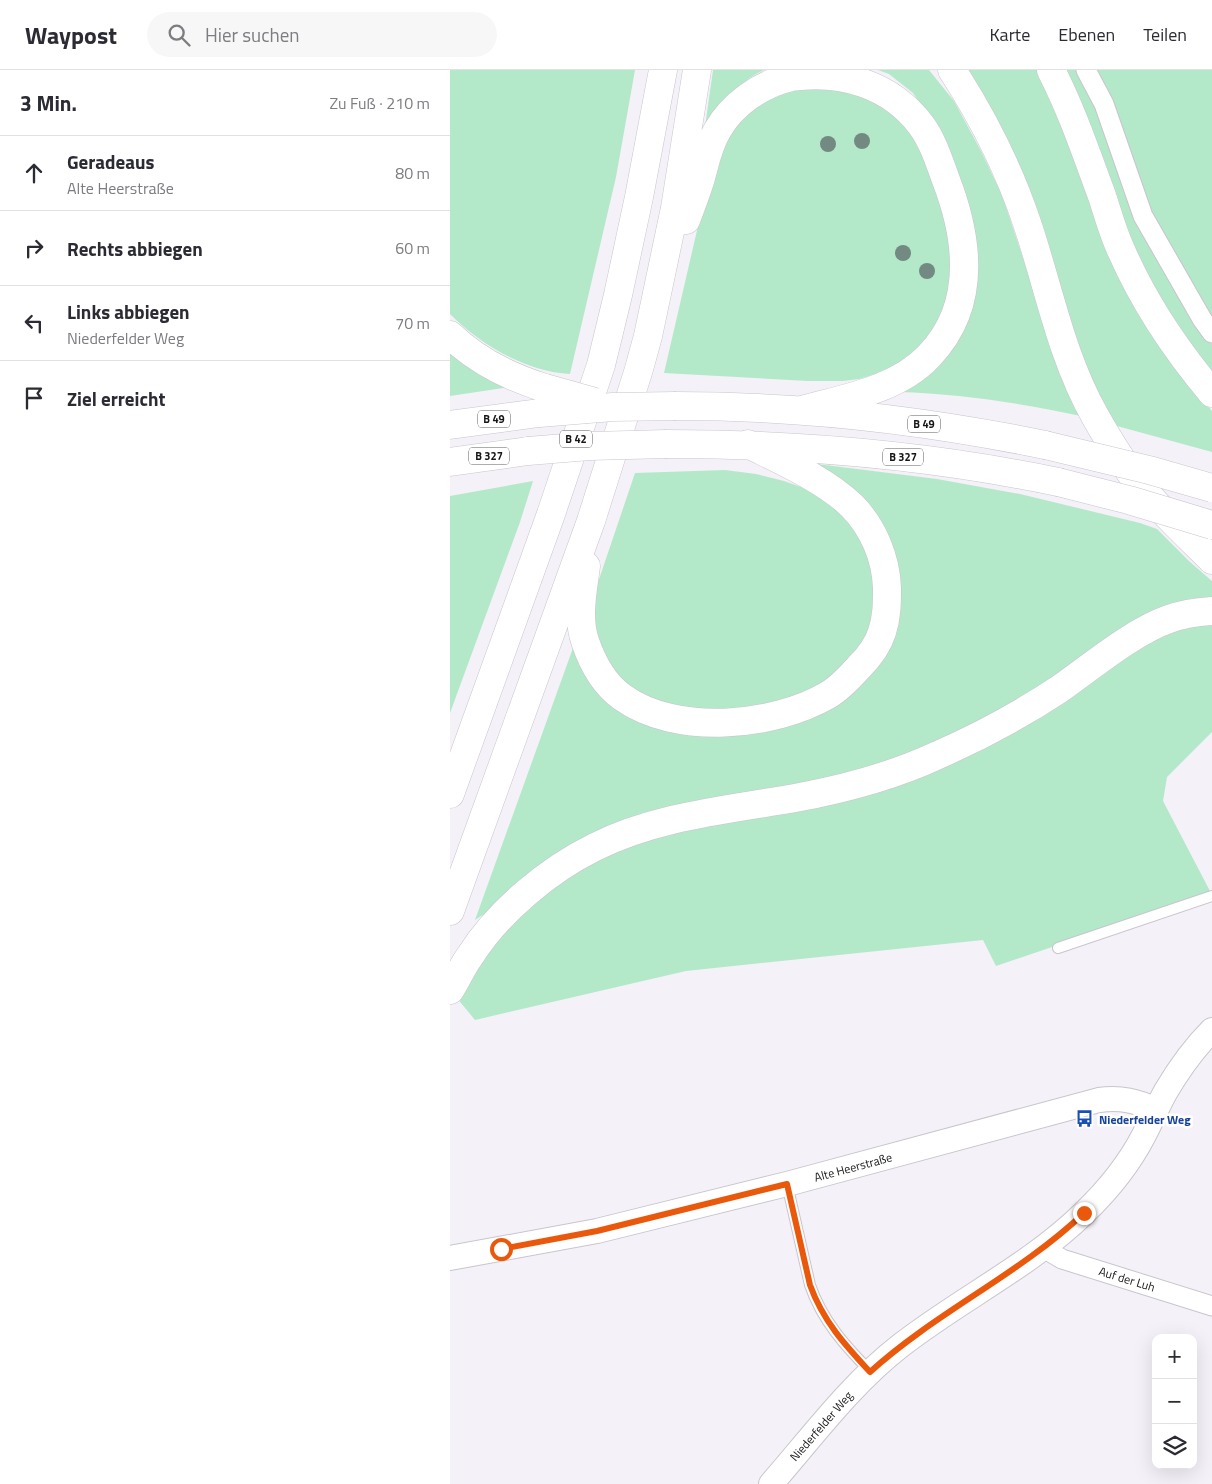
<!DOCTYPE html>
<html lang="de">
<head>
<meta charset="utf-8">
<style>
  body { margin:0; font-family:"Titillium Web",sans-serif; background:#f7f7f7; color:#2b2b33 }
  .controls { position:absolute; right:15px; bottom:15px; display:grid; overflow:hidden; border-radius:10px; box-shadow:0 5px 20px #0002 }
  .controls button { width:45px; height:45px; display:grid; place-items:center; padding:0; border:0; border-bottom:1px solid #e1e1e2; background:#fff; color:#2b2b33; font:25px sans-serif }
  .stop { position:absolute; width:15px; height:15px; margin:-11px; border:4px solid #ea580c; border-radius:50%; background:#fff }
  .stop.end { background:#ea580c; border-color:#fff; box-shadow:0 1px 5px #0008 }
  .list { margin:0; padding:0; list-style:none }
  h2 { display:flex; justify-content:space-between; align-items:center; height:65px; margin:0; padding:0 20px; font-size:21px }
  h2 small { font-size:16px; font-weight:400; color:#7c7c81 }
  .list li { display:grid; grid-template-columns:32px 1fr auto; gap:15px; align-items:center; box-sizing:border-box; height:75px; padding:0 20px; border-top:1px solid #e1e1e2 }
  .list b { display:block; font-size:19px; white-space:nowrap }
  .list p { margin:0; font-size:16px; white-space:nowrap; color:#7c7c81 }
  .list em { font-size:16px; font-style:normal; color:#7c7c81 }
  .icon { flex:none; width:28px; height:28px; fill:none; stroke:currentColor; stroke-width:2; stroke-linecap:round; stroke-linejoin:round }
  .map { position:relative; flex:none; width:762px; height:1414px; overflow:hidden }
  header { display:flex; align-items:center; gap:30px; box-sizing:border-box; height:70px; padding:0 25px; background:#fff; border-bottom:1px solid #e1e1e2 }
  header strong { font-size:24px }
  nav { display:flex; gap:28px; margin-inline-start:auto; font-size:18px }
  .search { width:350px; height:45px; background:#f7f7f7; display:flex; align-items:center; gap:12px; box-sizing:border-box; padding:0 18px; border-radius:28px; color:#7c7c81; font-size:19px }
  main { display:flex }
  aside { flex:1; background:#fff }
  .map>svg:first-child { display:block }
  .green { fill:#b3e9c9 }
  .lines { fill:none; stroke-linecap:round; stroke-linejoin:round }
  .service-casing { stroke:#c9c5cc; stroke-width:12 }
  .minor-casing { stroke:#c9c5cc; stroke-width:21 }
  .tertiary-casing { stroke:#c9c5cc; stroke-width:26 }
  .trunk-casing { stroke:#c9c5cc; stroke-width:29 }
  .service { stroke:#fff; stroke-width:10 }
  .minor { stroke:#fff; stroke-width:19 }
  .tertiary { stroke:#fff; stroke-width:24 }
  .trunk { stroke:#fff; stroke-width:28 }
  .trunk-bridge-casing { stroke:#c9c5cc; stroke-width:29; stroke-linecap:butt }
  .trunk-bridge { stroke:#fff; stroke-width:28 }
  .tree { fill:#728a81 }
  .route { stroke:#ea580c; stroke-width:6 }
  .labels { text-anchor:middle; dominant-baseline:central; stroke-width:5; stroke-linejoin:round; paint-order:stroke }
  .shield { fill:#fff; stroke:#5c5b5d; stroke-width:1 }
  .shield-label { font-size:11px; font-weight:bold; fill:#161517 }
  .transit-label { font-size:12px; font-weight:bold; fill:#164399; stroke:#fff; text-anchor:start }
  .street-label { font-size:12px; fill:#161517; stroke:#fff }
</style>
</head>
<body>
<header>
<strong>Waypost</strong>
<div class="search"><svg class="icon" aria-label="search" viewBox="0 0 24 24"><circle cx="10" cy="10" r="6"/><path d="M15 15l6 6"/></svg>Hier suchen</div>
<nav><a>Karte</a><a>Ebenen</a><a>Teilen</a></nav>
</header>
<main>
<aside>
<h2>3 Min.<small>Zu Fuß · 210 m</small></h2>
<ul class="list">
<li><svg class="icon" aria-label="ahead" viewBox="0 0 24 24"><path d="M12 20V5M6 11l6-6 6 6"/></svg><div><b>Geradeaus</b><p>Alte Heerstraße</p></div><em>80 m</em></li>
<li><svg class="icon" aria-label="right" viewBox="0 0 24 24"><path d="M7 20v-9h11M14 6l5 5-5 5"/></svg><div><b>Rechts abbiegen</b></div><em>60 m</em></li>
<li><svg class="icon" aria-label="left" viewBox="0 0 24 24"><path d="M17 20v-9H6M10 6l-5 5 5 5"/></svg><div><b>Links abbiegen</b><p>Niederfelder Weg</p></div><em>70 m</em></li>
<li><svg class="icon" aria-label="arrive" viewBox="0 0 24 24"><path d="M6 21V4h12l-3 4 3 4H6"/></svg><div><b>Ziel erreicht</b></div></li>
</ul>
</aside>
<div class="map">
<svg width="762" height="1414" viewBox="0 0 762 1414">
  <rect width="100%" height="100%" fill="#f4f1f8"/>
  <path class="green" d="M 0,0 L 185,0 L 166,107 L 120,304 C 76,302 31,275 0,244 Z
    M 263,0 L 314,0 C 283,13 269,43 253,71 Z
    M 428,0 L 479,0 L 504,31 L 531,81 L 552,125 L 593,248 L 631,346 C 571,333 511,324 449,322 L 488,296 L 521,240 L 528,208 L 524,164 L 498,76 L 463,23 L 439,4 Z
    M 516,0 L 587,0 L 603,30 L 706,271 L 762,341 L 762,382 L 656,353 Z
    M 615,0 L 630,0 L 657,65 L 688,157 L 731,232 L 762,274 L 762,306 L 732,266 L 690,191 Z
    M 644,0 L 762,0 L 762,249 L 699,142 Z
    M 347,14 L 401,17 L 447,45 L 460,63 L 473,87 L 492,137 L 502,189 L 499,228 L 482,266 L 452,293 L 433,302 L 409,309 L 393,311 L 358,311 L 214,303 L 264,87 L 290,45 Z
    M 0,277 L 60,317 L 0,326 Z
    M 359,393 L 487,409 L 570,424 L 690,453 L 707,459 L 740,492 L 762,511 L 762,527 L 739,529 L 706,541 L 608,606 L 555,638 L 476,677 L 424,697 L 382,709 L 242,734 L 48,835 L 25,850 L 123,578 L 132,599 L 144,618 L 178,645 L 372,642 L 448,513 Z
    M 275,400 L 306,404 L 334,411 L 362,421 L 384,436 L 407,458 L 427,511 L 423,550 L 417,565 L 401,588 L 385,605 L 366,618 L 340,629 L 294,639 L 244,639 L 206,631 L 176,614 L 162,599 L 143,566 L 142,530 L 185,403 Z
    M 83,411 L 70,452 L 0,643 L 0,426 Z
    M 762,551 L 762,662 L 717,707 L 713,731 L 761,823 L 546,896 L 533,870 L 236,901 L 25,950 L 6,927 L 48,869 L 82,833 L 131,798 L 182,773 L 245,752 L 412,723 L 701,567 Z"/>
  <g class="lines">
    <defs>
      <path id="service" d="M 608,878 L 762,826
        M 337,1114 L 360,1215 C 372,1250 395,1276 421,1302"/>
      <path id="minor" d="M 636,0 L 654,34 L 693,146 L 752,249 L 762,263
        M 595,1177 L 600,1182 L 612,1189 L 762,1236"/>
      <path id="tertiary" d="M 0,1188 L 147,1161 L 337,1114 L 649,1030 C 671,1027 687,1031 706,1040
        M 321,1414 C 362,1367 401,1314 450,1276 C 510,1229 580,1196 634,1143 C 658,1120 679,1094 694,1065 C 702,1050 708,1035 716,1021 C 729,999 744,978 762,960"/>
      <path id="trunk" d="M 502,0 C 533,48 559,99 577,153 C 599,218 611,286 645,346 C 659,371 675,397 693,419 C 714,444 739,467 762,490
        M 601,0 C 622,41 636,83 652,126 C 658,144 663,163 671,180 C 694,233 725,279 762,323
        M 236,150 C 241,137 246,124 250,111 C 255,94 258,76 267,61 C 282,34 311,14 341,7 C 391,0 440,14 471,55 C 483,71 489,91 496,110 C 519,170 527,236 479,286 C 447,320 395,328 352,340
        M 0,265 C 27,291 59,307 95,318
        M 226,336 C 351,336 474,350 595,375
        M 0,355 L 89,343
        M 217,374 C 348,374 479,385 608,412
        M 0,392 L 78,381
        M 136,496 C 133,520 127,548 135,571 C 142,592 154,614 172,627 C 226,666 323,657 378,625 C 390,618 400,607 409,597 C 418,588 428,575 432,562 C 437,547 437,533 437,518 C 436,488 423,457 402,436 C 376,410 330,390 298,374
        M 0,724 L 101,444 L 151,295 L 168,225 L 189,127 L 213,0
        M 0,841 L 141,451 L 189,299 L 198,266 L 225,138 L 247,0
        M 0,920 C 7,909 12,897 20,886 C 48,842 98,800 145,777 C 207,746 277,740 345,728 C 394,719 443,706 488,685 C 529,667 570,645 608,620 C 641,597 682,562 719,549 C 733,544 747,542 762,541"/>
    </defs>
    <use href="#service" class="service-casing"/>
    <use href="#minor" class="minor-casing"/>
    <use href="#tertiary" class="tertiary-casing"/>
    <use href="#trunk" class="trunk-casing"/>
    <use href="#service" class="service"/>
    <use href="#minor" class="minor"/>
    <use href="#tertiary" class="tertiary"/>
    <use href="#trunk" class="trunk"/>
    <defs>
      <path id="trunk-bridge" d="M 95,318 L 145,332
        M 89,343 L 163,337 L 226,336
        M 595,375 L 699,400 L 762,418
        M 78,381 L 140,376 L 217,374
        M 608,412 L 679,430 L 762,455"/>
    </defs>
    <use href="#trunk-bridge" class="trunk-bridge-casing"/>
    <use href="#trunk-bridge" class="trunk-bridge"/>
  </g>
  <g class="tree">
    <circle cx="412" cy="71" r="8"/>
    <circle cx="378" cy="74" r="8"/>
    <circle cx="453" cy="183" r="8"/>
    <circle cx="477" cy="201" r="8"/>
  </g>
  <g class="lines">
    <path class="route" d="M 51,1179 L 147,1161 L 337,1114 L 360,1215 C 373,1251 395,1275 420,1302 C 486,1242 570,1204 634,1143"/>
  </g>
  <defs>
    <symbol id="bus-bare" viewBox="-9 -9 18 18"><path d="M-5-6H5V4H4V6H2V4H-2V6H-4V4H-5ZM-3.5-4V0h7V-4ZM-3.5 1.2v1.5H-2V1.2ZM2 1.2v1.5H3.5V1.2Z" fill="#1a4fb4" stroke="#fff" stroke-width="2.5" paint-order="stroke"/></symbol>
  </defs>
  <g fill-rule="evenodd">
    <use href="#bus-bare" x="622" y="1036" width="25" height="25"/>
  </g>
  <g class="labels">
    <g class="shield">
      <rect x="28" y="340.5" width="32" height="17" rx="4"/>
      <rect x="458" y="345.5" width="32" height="17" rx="4"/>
      <rect x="110" y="360.5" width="32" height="17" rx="4"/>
      <rect x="19" y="377.5" width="40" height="17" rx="4"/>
      <rect x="433" y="378.5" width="40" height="17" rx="4"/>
    </g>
    <g class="shield-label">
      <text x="44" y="349">B 49</text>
      <text x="474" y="354">B 49</text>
      <text x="126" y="369">B 42</text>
      <text x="39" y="386">B 327</text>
      <text x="453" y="387">B 327</text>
    </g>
    <g class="transit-label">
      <text x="649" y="1049">Niederfelder Weg</text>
    </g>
    <g class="street-label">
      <text transform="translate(403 1097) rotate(-15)">Alte Heerstraße</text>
      <text transform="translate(677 1209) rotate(17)">Auf der Luh</text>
      <text transform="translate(371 1356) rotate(-49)">Niederfelder Weg</text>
    </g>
  </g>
</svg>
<div class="controls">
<button>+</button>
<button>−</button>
<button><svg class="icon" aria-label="layers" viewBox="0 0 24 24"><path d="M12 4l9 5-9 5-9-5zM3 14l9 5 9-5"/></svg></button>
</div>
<div class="stop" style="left:51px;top:1179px"></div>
<div class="stop end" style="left:634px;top:1143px"></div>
</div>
</main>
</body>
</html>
